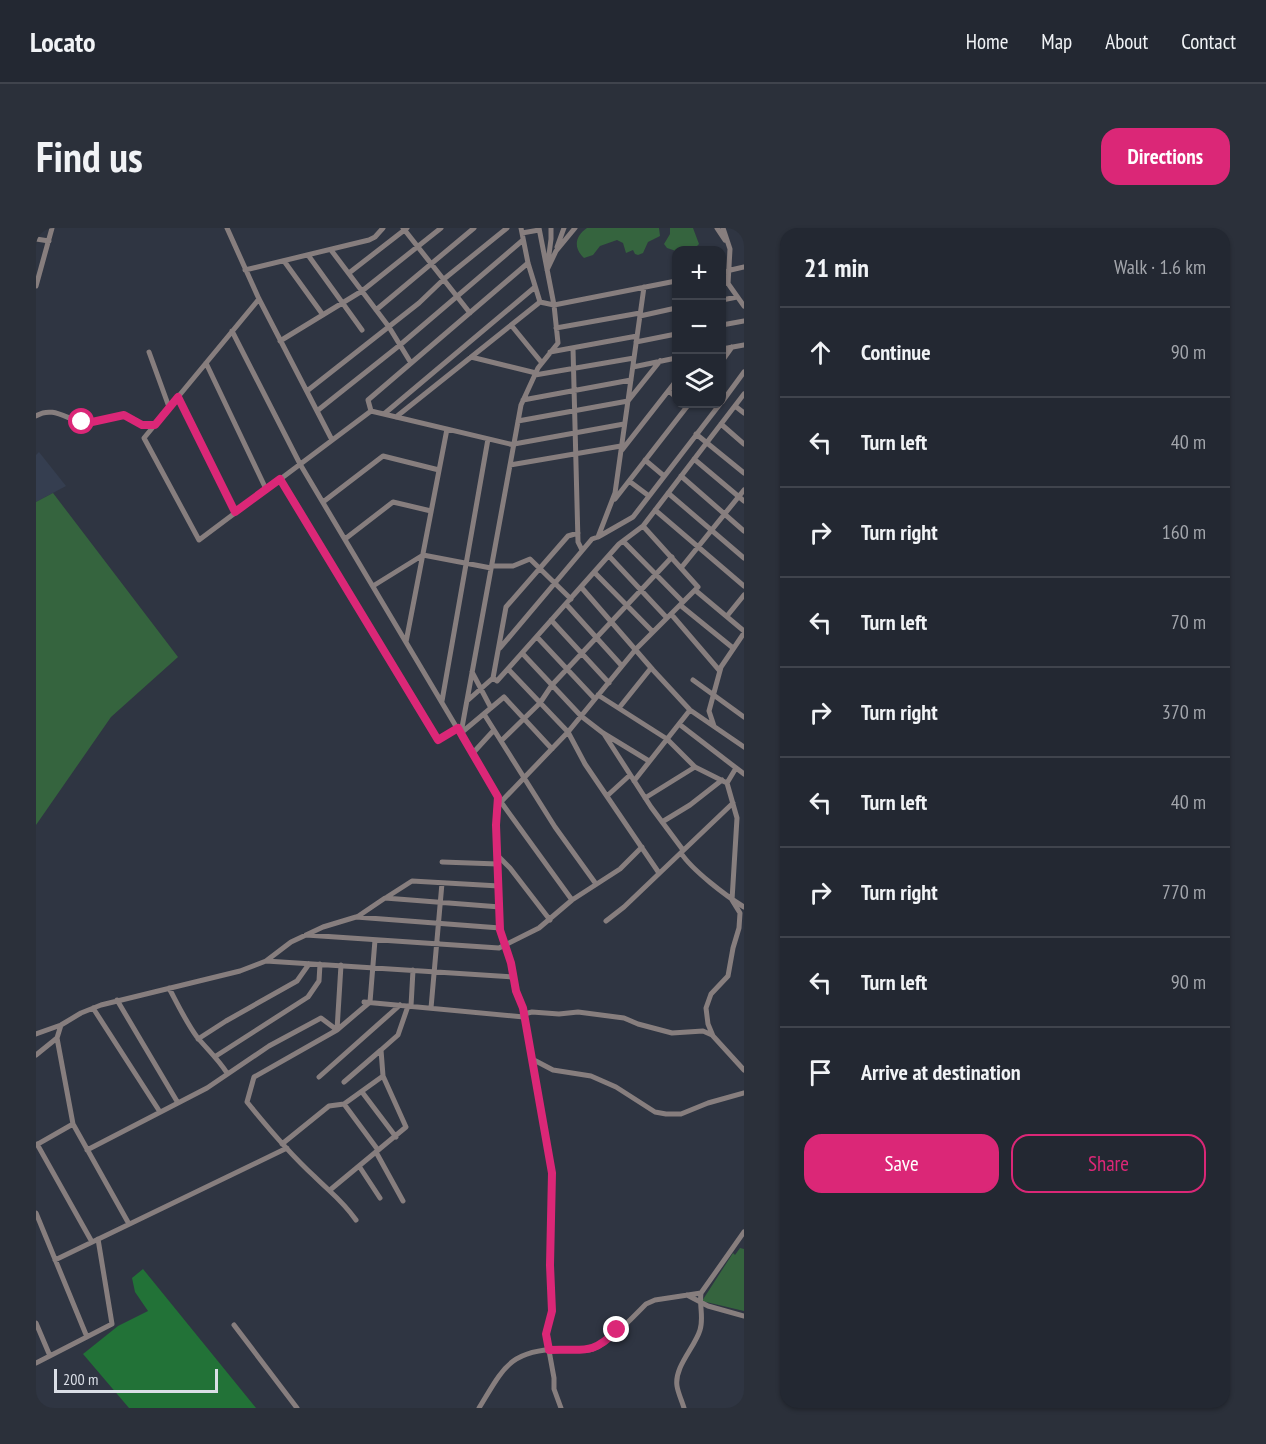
<!DOCTYPE html>
<html lang="en">
<head>
<meta charset="utf-8">
<style>
  body { margin:0; font-family:"PT Sans Narrow",sans-serif; background:#2b303a; color:#f1f3f6 }
  .controls { position:absolute; right:18px; top:18px; display:grid; overflow:hidden; border-radius:12px; box-shadow:0 2px 4px #0004 }
  .controls button { width:54px; height:54px; display:grid; place-items:center; padding:0; border:0; border-bottom:2px solid #40444d; background:#232832; color:#f1f3f6; font:30px sans-serif }
  .scale { position:absolute; left:18px; bottom:15px; width:164px; box-sizing:border-box; padding-left:6px; border:3px solid #dadee6; border-top:0; font-size:16px; line-height:21px; white-space:nowrap; color:#dadee6; -webkit-text-stroke:4px #2f3542; paint-order:stroke }
  .stop { position:absolute; width:18px; height:18px; margin:-14px; border:4px solid #db2777; border-radius:50%; background:#fff }
  .stop.end { background:#db2777; border-color:#fff; box-shadow:0 2px 6px #0008 }
  .list { margin:0; padding:0; list-style:none }
  h2 { display:flex; justify-content:space-between; align-items:center; height:78px; margin:0; padding:0 24px; font-size:26px }
  h2 small { font-size:20px; font-weight:400; color:#a3a6ac }
  .list li { display:grid; grid-template-columns:39px 1fr auto; gap:18px; align-items:center; box-sizing:border-box; height:90px; padding:0 24px; border-top:2px solid #40444d }
  .list b { display:block; font-size:22px; white-space:nowrap }
  .list em { font-size:20px; font-style:normal; color:#a3a6ac }
  .actions { display:flex; gap:12px; padding:18px 24px }
  .actions a { flex:1; padding:14px 0; border:2px solid #db2777; border-radius:18px; text-align:center; font-size:21px; color:#db2777 }
  .actions .main { background:#db2777; color:#fff }
  .icon { flex:none; width:33px; height:33px; fill:none; stroke:currentColor; stroke-width:2; stroke-linecap:round; stroke-linejoin:round }
  .map { position:relative; flex:none; width:708px; height:1180px; overflow:hidden; border-radius:18px }
  header { display:flex; align-items:center; gap:36px; box-sizing:border-box; height:84px; padding:0 30px; background:#232832; border-bottom:2px solid #40444d }
  header strong { font-size:28px }
  nav { display:flex; gap:33px; margin-inline-start:auto; font-size:21px }
  .intro { display:flex; align-items:center; justify-content:space-between; box-sizing:border-box; height:144px; padding:0 36px }
  h1 { margin:0; font-size:42px }
  .button { padding:15px 27px; border-radius:18px; background:#db2777; color:#fff; font-size:21px; font-weight:700 }
  main { display:flex; gap:36px; padding:0 36px }
  aside { flex:1; background:#232832; border-radius:18px; box-shadow:0 2px 4px #0004 }
  .map>svg:first-child { display:block }
  .built { fill:#353e50 }
  .green { fill:#35643e }
  .forest { fill:#227237 }
  .lines { fill:none; stroke-linecap:round; stroke-linejoin:round }
  .street { stroke:#877e7e; stroke-width:5 }
  .route { stroke:#db2777; stroke-width:8 }
</style>
</head>
<body>
<header>
<strong>Locato</strong>
<nav><a>Home</a><a>Map</a><a>About</a><a>Contact</a></nav>
</header>
<div class="intro"><h1>Find us</h1><a class="button">Directions</a></div>
<main>
<div class="map">
<svg width="708" height="1180" viewBox="0 0 708 1180">
  <rect width="100%" height="100%" fill="#2f3542"/>
  <path class="built" d="M 3,224 L 30,258 L 0,274 L 0,227 Z"/>
  <path class="green" d="M 551,0 L 623,0 L 624,8 L 612,14 L 607,25 L 602,27 L 599,26 L 597,22 L 590,25 L 587,15 L 581,12 L 564,18 L 557,27 L 548,30 C 537,20 539,8 551,0 Z
    M 634,0 L 657,0 L 663,16 L 657,22 L 640,23 L 631,20 L 628,16 L 634,6 Z
    M 17,265 L 142,429 L 75,489 L 0,597 L 0,274 Z
    M 704,1020 L 708,1021 L 708,1083 L 666,1073 L 697,1025 L 699,1027 Z"/>
  <path class="forest" d="M 107,1041 L 220,1180 L 93,1180 L 47,1126 L 82,1098 L 112,1083 L 99,1064 L 96,1050 Z"/>
  <g class="lines">
    <path class="street" d="M 191,0 L 223,71 L 296,212
      M 367,0 L 434,85
      M 485,0 L 492,35 L 504,74
      M 515,0 L 515,11 L 511,42 L 520,23 L 539,0
      M 681,0 L 689,12
      M 687,0 L 694,21 L 692,56
      M 486,5 L 503,2
      M 0,11 L 13,13
      M 521,19 L 528,0
      M 295,22 L 353,99 L 375,135
      M 272,27 L 326,102
      M 248,33 L 287,87
      M 209,42 L 333,12 L 339,9 L 347,0
      M 686,44 L 708,39
      M 313,45 L 371,0
      M 686,47 L 708,78
      M 0,58 L 16,0
      M 223,71 L 108,210 L 163,312 L 335,183 L 478,217
      M 686,72 L 701,69
      M 340,82 L 438,0
      M 604,88 L 640,80
      M 475,97 L 506,135
      M 686,97 L 708,93
      M 520,100 L 604,85
      M 196,103 L 264,236 L 462,569 L 460,597 L 464,702 L 475,735 L 479,763 L 487,780 L 516,945 L 514,1037 L 516,1083 L 510,1106 L 518,1150 L 518,1161 L 525,1180
      M 244,113 L 326,63 L 405,0
      M 600,114 L 640,106
      M 537,120 L 542,314 L 546,322
      M 686,121 L 708,117
      M 113,124 L 133,179
      M 514,124 L 601,108
      M 435,129 L 500,145
      M 686,133 L 696,119
      M 170,135 L 230,261
      M 597,139 L 640,130
      M 499,147 L 598,130
      M 271,163 L 383,75 L 408,51 L 471,0
      M 633,163 L 640,169
      M 142,169 L 199,284
      M 487,172 L 595,152
      M 686,174 L 708,144
      M 699,178 L 708,185
      M 281,183 L 364,117 L 487,12
      M 335,183 L 332,172 L 492,35
      M 348,186 L 499,59
      M 0,188 C 16,178 29,190 45,194 C 58,196 75,189 88,187 L 106,197 L 119,197
      M 360,189 L 504,74 L 518,77 L 640,53
      M 482,193 L 592,173 L 624,133
      M 685,196 L 708,216
      M 660,206 L 708,245
      M 478,216 L 588,196
      M 586,222 L 640,153
      M 658,231 L 708,273
      M 609,232 L 628,248
      M 474,237 L 585,218
      M 645,248 L 708,303
      M 244,251 L 402,512 L 422,500
      M 593,253 L 613,268
      M 632,265 L 708,330
      M 579,271 L 653,176
      M 287,274 L 347,228 L 403,242
      M 619,282 L 708,358
      M 542,305 L 532,308 L 470,379 L 457,450 L 461,453 L 583,316 L 607,298 L 708,166
      M 562,309 L 597,289 L 684,176
      M 309,311 L 357,274 L 395,283
      M 587,313 L 647,374
      M 573,328 L 631,390
      M 456,338 L 477,338 L 494,331 L 535,371
      M 645,340 L 708,262
      M 558,344 L 617,404
      M 337,358 L 387,327 L 455,340
      M 545,359 L 617,442 L 654,482 L 708,519
      M 659,362 L 708,403
      M 530,376 L 586,438
      M 644,377 L 697,420
      M 635,386 L 683,442
      M 691,388 L 708,367
      M 515,392 L 573,455
      M 501,409 L 559,471
      M 370,414 L 411,201
      M 464,420 L 556,311 L 562,309 L 579,265 L 608,59
      M 486,425 L 545,488 L 567,505 L 613,533
      M 472,441 L 532,504 L 549,536 L 623,645
      M 436,444 L 455,480
      M 657,452 L 708,489
      M 562,467 L 631,511 L 659,539 L 691,555
      M 406,473 L 452,211
      M 431,473 L 457,450
      M 583,480 L 615,440
      M 448,486 L 519,599 L 560,656
      M 643,496 L 708,546
      M 678,498 L 673,483 L 685,439 L 708,405
      M 425,505 L 485,177 L 502,140 L 522,115 L 518,77 L 503,0
      M 425,505 L 468,469 L 516,521
      M 568,506 L 615,579 L 647,622
      M 465,513 L 504,475 L 516,457 L 636,329
      M 437,525 L 458,502
      M 700,540 L 691,555 L 701,590 L 696,672 L 704,685 L 703,700 L 697,720 L 692,748 L 675,766 L 670,780 L 672,796 L 677,808 L 708,842
      M 598,553 L 654,482
      M 571,568 L 594,547
      M 609,570 L 659,539
      M 465,574 L 536,672
      M 462,577 L 532,504 L 600,421 L 662,359 L 607,298
      M 626,594 L 654,577 L 686,552
      M 645,625 C 656,642 690,668 708,679
      M 462,628 L 474,640 L 514,692
      M 406,634 L 462,636
      M 351,669 L 376,653 L 463,658
      M 321,689 L 349,670 L 464,679
      M 570,693 L 588,679 L 697,575
      M 270,707 L 463,720 L 503,700 L 536,672 L 584,641 L 606,619
      M 230,733 L 255,714 L 287,699 L 320,689 L 464,700
      M 133,760 C 142,777 150,794 161,809 C 172,822 182,831 191,845
      M 81,772 L 142,875
      M 328,774 L 488,789
      M 375,778 L 377,742
      M 57,780 L 124,884
      M 395,780 L 406,655
      M 488,786 L 496,784 L 523,786 L 542,784 L 588,790 L 602,796 L 636,805 L 667,803 L 676,807
      M 25,797 L 21,810 L 37,896 L 93,996
      M 301,802 L 305,737
      M 0,806 L 25,797 L 45,785 L 65,777 L 204,743 L 230,733 L 477,749
      M 162,811 L 190,793 L 261,753 L 273,736
      M 0,827 L 21,810
      M 180,828 L 272,769 L 283,753 L 284,736
      M 496,831 L 517,842 L 555,848 L 580,859 L 619,884 L 630,886 L 645,886 L 672,875 L 708,865
      M 283,849 L 364,777
      M 308,854 L 345,822
      M 326,864 L 360,909
      M 308,876 L 342,922
      M 1,916 L 56,1014
      M 246,916 L 293,878 L 308,876 L 347,848 L 345,822 L 362,807 L 372,778
      M 0,917 L 37,896
      M 51,922 L 171,860 L 233,818 L 285,790 L 301,802
      M 340,924 L 367,973
      M 323,938 L 344,970
      M 294,962 L 370,899 L 347,848
      M 0,985 L 51,1109
      M 320,992 C 306,972 294,964 278,948 C 253,925 232,900 211,874 L 218,849 L 301,802 L 334,774 L 339,712
      M 19,1032 L 251,920
      M 651,1067 L 672,1078 L 708,1088
      M 0,1095 L 14,1128
      M 198,1097 L 261,1180
      M 0,1135 L 76,1096 L 62,1011
      M 443,1180 C 467,1141 473,1122 524,1121 C 535,1121 547,1125 557,1121 C 573,1115 597,1089 610,1076 L 619,1072 L 665,1065
      M 648,1180 C 646,1173 642,1165 641,1158 C 638,1139 659,1119 664,1102 C 668,1090 663,1077 665,1065 L 708,1004"/>
  </g>
  <g class="lines">
    <path class="route" d="M 46,194 L 56,194 L 88,187 L 106,197 L 119,197 L 142,169 L 199,284 L 244,251 L 402,512 L 422,500 L 427,509 L 462,569 L 460,597 L 464,702 L 475,735 L 480,763 L 487,780 L 516,945 L 514,1037 L 516,1083 L 510,1106 L 513,1122 C 546,1120 555,1129 581,1102"/>
  </g>
</svg>
<div class="controls">
<button>+</button>
<button>−</button>
<button><svg class="icon" aria-label="layers" viewBox="0 0 24 24"><path d="M12 4l9 5-9 5-9-5zM3 14l9 5 9-5"/></svg></button>
</div>
<div class="scale">200 m</div>
<div class="stop" style="left:46px;top:194px"></div>
<div class="stop end" style="left:581px;top:1102px"></div>
</div>
<aside>
<h2>21 min<small>Walk · 1.6 km</small></h2>
<ul class="list">
<li><svg class="icon" aria-label="ahead" viewBox="0 0 24 24"><path d="M12 20V5M6 11l6-6 6 6"/></svg><div><b>Continue</b></div><em>90 m</em></li>
<li><svg class="icon" aria-label="left" viewBox="0 0 24 24"><path d="M17 20v-9H6M10 6l-5 5 5 5"/></svg><div><b>Turn left</b></div><em>40 m</em></li>
<li><svg class="icon" aria-label="right" viewBox="0 0 24 24"><path d="M7 20v-9h11M14 6l5 5-5 5"/></svg><div><b>Turn right</b></div><em>160 m</em></li>
<li><svg class="icon" aria-label="left" viewBox="0 0 24 24"><path d="M17 20v-9H6M10 6l-5 5 5 5"/></svg><div><b>Turn left</b></div><em>70 m</em></li>
<li><svg class="icon" aria-label="right" viewBox="0 0 24 24"><path d="M7 20v-9h11M14 6l5 5-5 5"/></svg><div><b>Turn right</b></div><em>370 m</em></li>
<li><svg class="icon" aria-label="left" viewBox="0 0 24 24"><path d="M17 20v-9H6M10 6l-5 5 5 5"/></svg><div><b>Turn left</b></div><em>40 m</em></li>
<li><svg class="icon" aria-label="right" viewBox="0 0 24 24"><path d="M7 20v-9h11M14 6l5 5-5 5"/></svg><div><b>Turn right</b></div><em>770 m</em></li>
<li><svg class="icon" aria-label="left" viewBox="0 0 24 24"><path d="M17 20v-9H6M10 6l-5 5 5 5"/></svg><div><b>Turn left</b></div><em>90 m</em></li>
<li><svg class="icon" aria-label="arrive" viewBox="0 0 24 24"><path d="M6 21V4h12l-3 4 3 4H6"/></svg><div><b>Arrive at destination</b></div></li>
</ul>
<div class="actions"><a class="main">Save</a><a>Share</a></div>
</aside>
</main>
</body>
</html>
